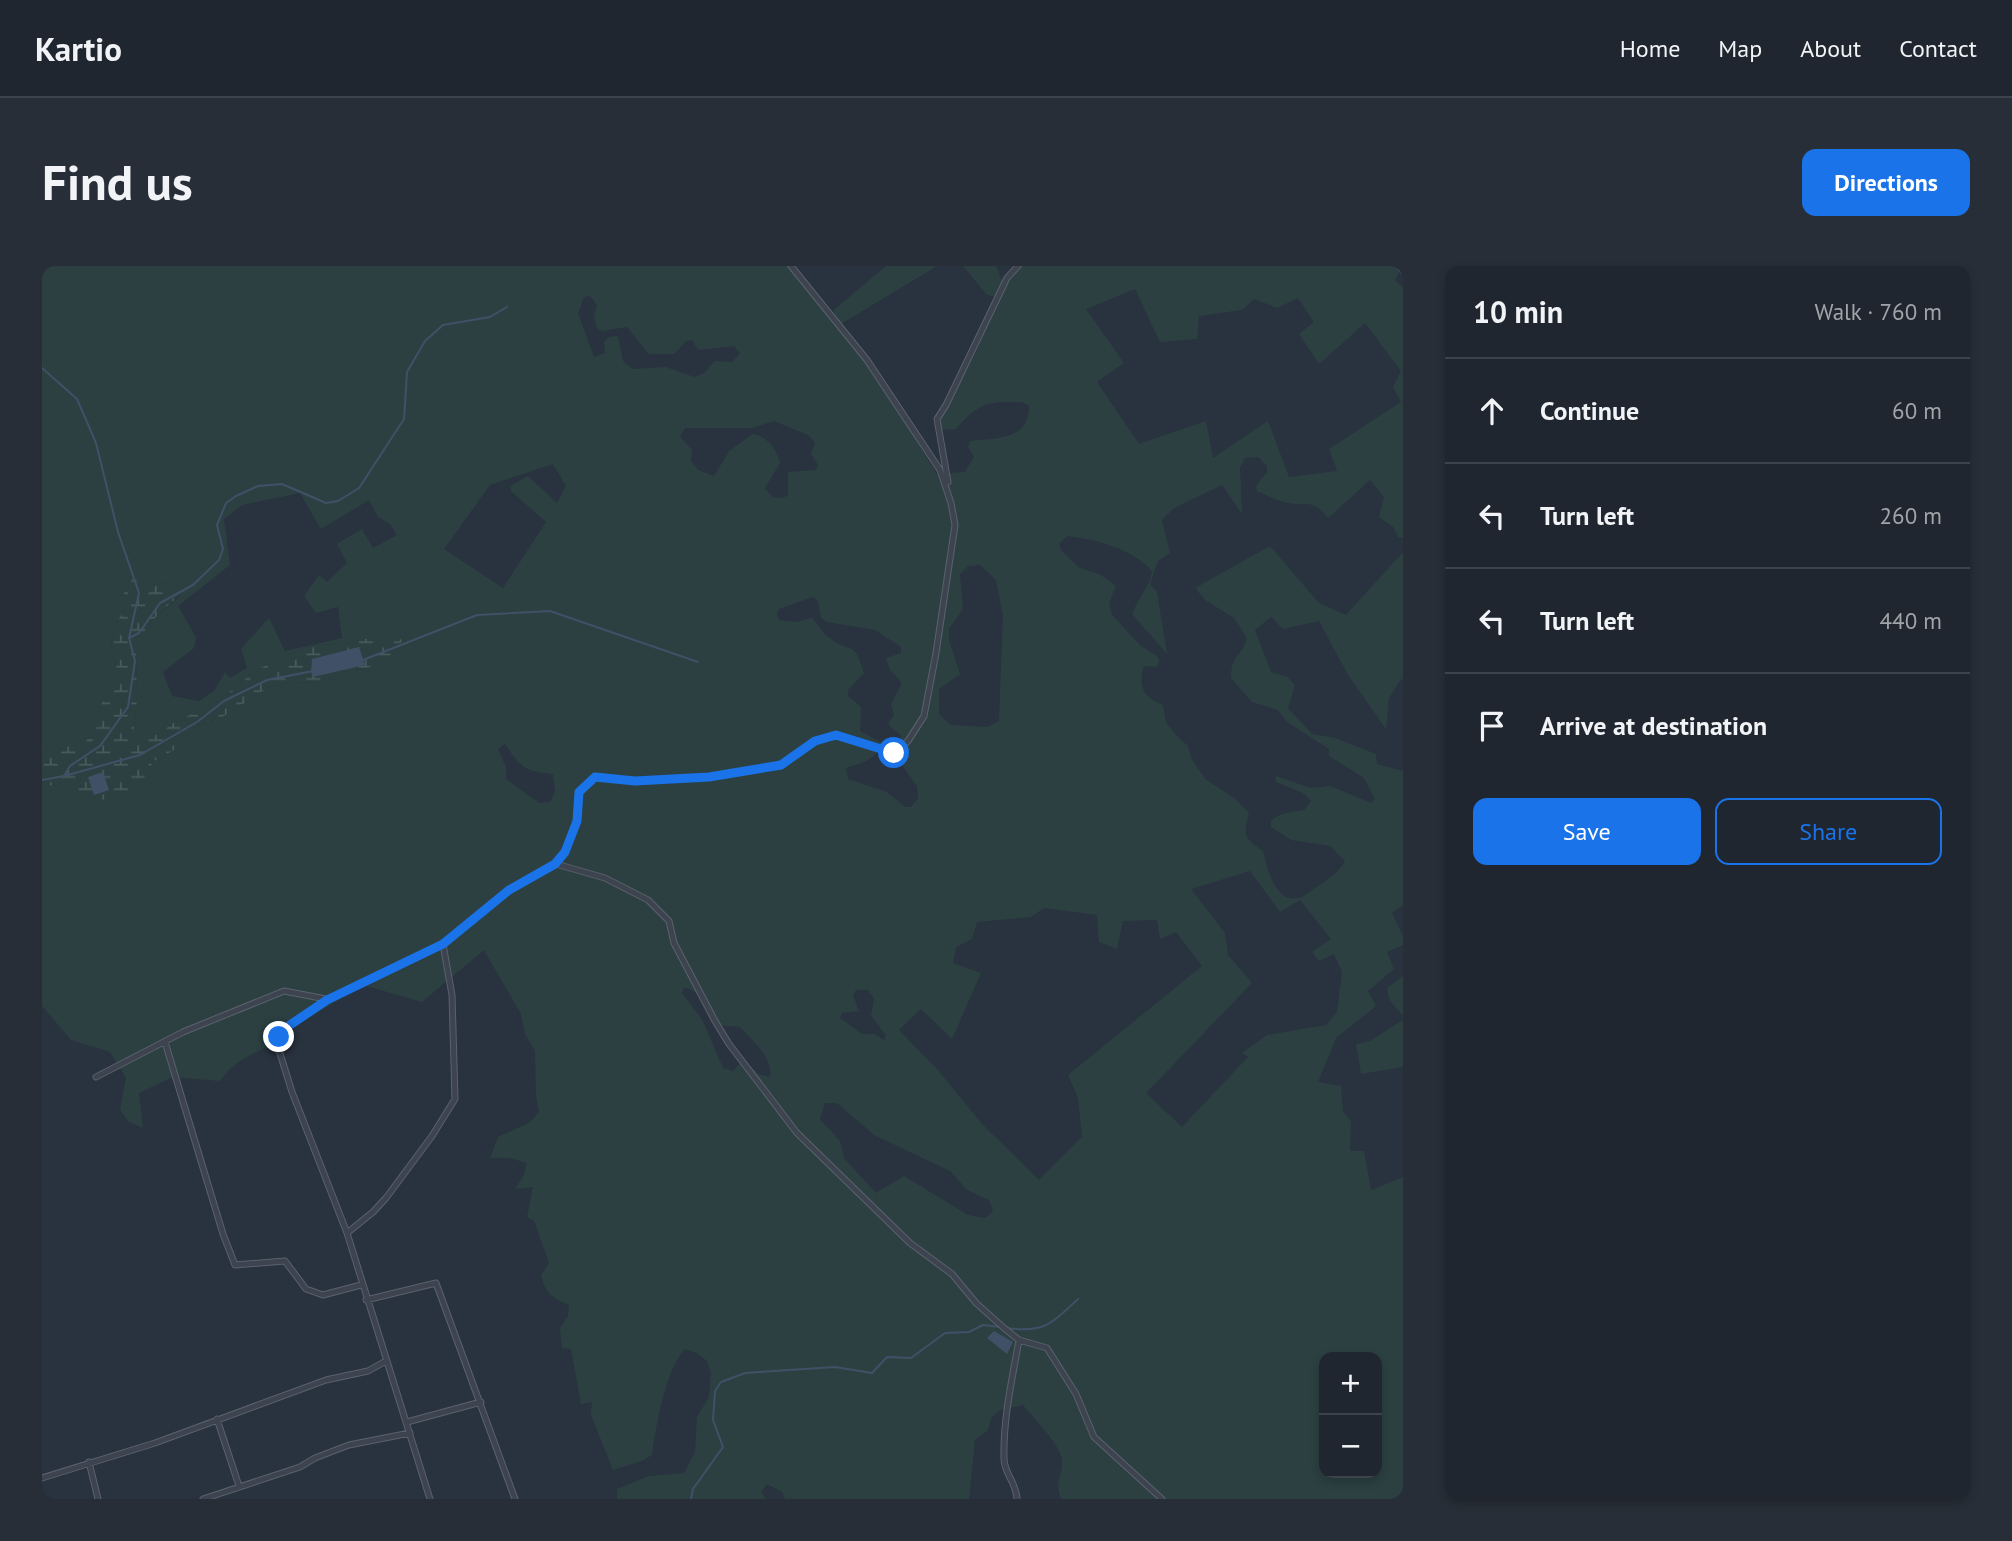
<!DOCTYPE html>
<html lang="en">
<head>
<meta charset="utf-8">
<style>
  body { margin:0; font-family:"PT Sans",sans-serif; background:#272e37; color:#f1f3f6 }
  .controls { position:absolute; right:21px; bottom:21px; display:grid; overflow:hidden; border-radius:14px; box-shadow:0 4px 10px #0003 }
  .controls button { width:63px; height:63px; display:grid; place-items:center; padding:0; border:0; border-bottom:2px solid #3c434b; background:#1f262f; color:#f1f3f6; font:35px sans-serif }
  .stop { position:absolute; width:21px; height:21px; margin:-16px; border:5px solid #1a73e8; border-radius:50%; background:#fff }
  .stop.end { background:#1a73e8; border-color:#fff; box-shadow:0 2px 7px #0008 }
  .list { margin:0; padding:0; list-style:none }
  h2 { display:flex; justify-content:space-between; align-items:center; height:91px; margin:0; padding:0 28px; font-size:30px }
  h2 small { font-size:23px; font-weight:400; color:#a1a5aa }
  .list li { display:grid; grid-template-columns:46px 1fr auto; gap:21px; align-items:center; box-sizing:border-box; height:105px; padding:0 28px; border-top:2px solid #3c434b }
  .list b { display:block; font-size:26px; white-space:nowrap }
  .list em { font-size:23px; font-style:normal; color:#a1a5aa }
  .actions { display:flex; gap:14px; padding:21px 28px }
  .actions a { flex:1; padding:16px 0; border:2px solid #1a73e8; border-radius:14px; text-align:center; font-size:24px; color:#1a73e8 }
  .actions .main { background:#1a73e8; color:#fff }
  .icon { flex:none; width:38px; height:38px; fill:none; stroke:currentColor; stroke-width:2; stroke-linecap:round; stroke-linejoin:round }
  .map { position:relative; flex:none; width:1361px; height:1233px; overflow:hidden; border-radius:14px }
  header { display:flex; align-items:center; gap:42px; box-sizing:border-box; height:98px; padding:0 35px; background:#1f262f; border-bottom:2px solid #3c434b }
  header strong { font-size:33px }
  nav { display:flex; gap:38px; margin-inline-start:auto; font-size:24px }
  .intro { display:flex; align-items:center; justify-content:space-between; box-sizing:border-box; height:168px; padding:0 42px }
  h1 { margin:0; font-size:49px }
  .button { padding:18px 32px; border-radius:14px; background:#1a73e8; color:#fff; font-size:24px; font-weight:700 }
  main { display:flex; gap:42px; padding:0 42px }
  aside { flex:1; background:#1f262f; border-radius:14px; box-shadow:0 4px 10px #0003 }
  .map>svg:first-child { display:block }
  .green { fill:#2c4041; fill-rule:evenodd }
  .wetland { fill:url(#wetland-marsh) }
  .water { fill:#405067 }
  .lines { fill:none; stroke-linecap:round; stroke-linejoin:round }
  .stream { stroke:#405067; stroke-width:2 }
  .street-casing { stroke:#5a626d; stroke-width:7 }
  .street { stroke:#3d4450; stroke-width:5 }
  .route { stroke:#1a73e8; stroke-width:9 }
</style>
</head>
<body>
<header>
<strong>Kartio</strong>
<nav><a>Home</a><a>Map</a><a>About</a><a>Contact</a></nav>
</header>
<div class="intro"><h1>Find us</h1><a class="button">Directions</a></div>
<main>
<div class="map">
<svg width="1361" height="1233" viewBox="0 0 1361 1233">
  <defs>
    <pattern id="wetland-marsh" width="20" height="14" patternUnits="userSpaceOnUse" patternTransform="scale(1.75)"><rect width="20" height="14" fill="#2c4041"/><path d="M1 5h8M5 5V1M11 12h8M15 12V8" fill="none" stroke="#485a5b"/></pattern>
  </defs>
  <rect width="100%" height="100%" fill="#29323f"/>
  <path class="green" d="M 0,0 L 748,0 L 827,99 L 895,208 L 923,206 L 932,191 L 926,181 L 928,175 C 954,172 987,175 987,140 C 981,135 977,136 970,136 C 942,135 932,142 914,163 L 898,164 L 898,155 L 935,84 L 956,31 L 945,29 L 921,0 L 954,0 L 961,17 L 974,0 L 1361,0 L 1353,14 L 1361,22 L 1361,272 L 1356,271 L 1351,261 L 1337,251 L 1342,231 L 1328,214 L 1286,252 C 1268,230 1264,242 1242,236 C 1233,234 1224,229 1215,225 L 1214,220 L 1225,206 L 1225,200 L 1216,191 L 1203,192 L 1198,202 L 1200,248 L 1180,219 L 1132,242 L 1120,254 L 1128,287 L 1116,295 L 1108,318 L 1115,326 L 1125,388 L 1090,348 C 1095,334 1109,319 1110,305 C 1091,283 1053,273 1025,270 L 1017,278 L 1019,284 L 1036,301 L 1059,309 L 1074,320 L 1067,337 L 1070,349 L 1099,380 L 1115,390 L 1117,395 L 1115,401 L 1102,400 C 1096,421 1101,431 1121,439 L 1124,456 L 1133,468 L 1146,480 L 1149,492 L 1163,513 L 1194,533 L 1207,547 C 1202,570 1200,571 1221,585 C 1225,602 1233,637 1256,632 C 1263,631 1269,624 1275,621 C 1287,613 1295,607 1303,596 L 1289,580 L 1249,574 L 1229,561 L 1229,555 C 1238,546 1250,546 1262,544 L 1269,535 L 1261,527 L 1234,516 L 1234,510 L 1269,522 L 1288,520 L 1329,537 L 1333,533 L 1322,512 L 1287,490 L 1287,483 L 1245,456 L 1236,444 L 1210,436 L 1189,412 C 1189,388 1200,391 1205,372 L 1192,352 L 1163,334 L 1153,322 L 1228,280 L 1277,337 L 1304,349 L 1361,286 L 1361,414 L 1359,413 L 1347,432 L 1344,463 L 1306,409 L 1277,355 L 1241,363 L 1229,351 L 1213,364 L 1229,406 L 1245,411 L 1253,419 L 1246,442 L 1270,468 L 1293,472 L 1334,488 L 1335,498 L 1361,505 L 1361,639 L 1350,647 L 1361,670 L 1361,679 L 1345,686 L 1352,703 L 1326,725 L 1334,740 L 1294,772 L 1276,816 L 1299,820 L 1301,846 L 1309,855 L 1308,885 L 1322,885 L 1329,924 L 1361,911 L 1361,1233 L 1019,1233 C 1012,1215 1021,1211 1020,1194 C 1019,1179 991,1152 981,1139 L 958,1144 L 949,1152 L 946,1164 L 933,1174 L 927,1233 L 743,1233 L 740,1226 L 725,1218 L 719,1226 L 724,1233 L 575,1233 L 575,1223 L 607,1210 L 642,1207 L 653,1186 L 655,1151 L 667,1131 L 669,1107 L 665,1095 L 655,1087 L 643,1083 C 623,1105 614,1159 610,1189 L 600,1195 L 571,1204 L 549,1149 L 550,1136 L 539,1138 L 529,1083 L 520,1082 L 518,1062 L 526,1050 L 527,1039 C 511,1032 503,1027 499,1009 L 507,997 L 492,955 L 485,951 L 491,921 L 473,923 L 482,909 L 485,897 L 468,892 L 448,892 L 456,871 L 487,857 L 497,846 L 494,829 L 493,785 L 483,768 L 479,748 L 442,684 L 380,736 L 321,719 L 265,753 L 228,764 L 228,780 C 207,789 191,796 178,815 L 131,811 L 97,827 L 101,862 L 87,856 L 78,844 L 84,812 L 68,786 L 29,774 L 0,740 L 0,520 L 23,519 L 45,530 L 90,525 L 102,512 L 111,496 L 132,484 L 156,458 L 179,452 L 227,421 L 245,416 L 280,417 L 306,405 L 324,403 L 344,368 L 301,378 L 274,379 L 264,381 L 214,404 L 169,441 L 135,454 L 115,469 L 103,469 L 92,464 L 95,434 L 94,385 L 111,354 L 139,329 L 131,316 L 101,320 L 82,320 L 84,343 C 61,371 70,382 78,414 L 77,420 L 60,437 L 44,476 L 8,485 L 0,484 ZM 1093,23 L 1118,76 L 1155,73 L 1157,50 L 1200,44 L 1212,33 L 1235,42 L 1256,32 L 1272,56 L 1257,68 L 1277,98 L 1323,57 L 1359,105 L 1351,121 L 1359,136 L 1287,183 L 1295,205 L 1247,211 L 1226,155 L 1171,192 L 1164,155 L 1097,178 L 1055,116 L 1082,97 L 1044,43 ZM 548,30 L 555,39 L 552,50 L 555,62 L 560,65 L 585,61 L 607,88 L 632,88 L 644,75 L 650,74 L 656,84 L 692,80 L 698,88 L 690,96 L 673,95 L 662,107 L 652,111 L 624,101 L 590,103 L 581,95 L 576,70 L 567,71 L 562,76 L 563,87 L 552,91 L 536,47 L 542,31 ZM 732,155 L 766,169 L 773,177 L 769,188 L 776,199 L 774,204 L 746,206 L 746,229 L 741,232 L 730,231 L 723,222 L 738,197 C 735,183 726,171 711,168 L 687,185 L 672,210 L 656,204 L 649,195 L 650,184 L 638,171 L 643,162 L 710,162 ZM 511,198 L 524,220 L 515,237 L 486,210 L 468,220 L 469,225 L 504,256 L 461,322 L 402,283 L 448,219 ZM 258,227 L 279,263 L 327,234 L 336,251 L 348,258 L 355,269 L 331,282 L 320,263 L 295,278 L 305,297 L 285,316 L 277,309 L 262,330 L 274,347 L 296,341 L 300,372 L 243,385 L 227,352 L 199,383 L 205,402 L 188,412 L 183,406 L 172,425 L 157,435 L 130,430 L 121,406 L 152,382 L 154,371 L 136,340 L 188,299 L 182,253 L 200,239 ZM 938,299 L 954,314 L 961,349 L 957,455 L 946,461 L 909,459 L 897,448 L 897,423 L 918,408 L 907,374 L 907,363 L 921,343 L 918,308 L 926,300 ZM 771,331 L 776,335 L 779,352 L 785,356 L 833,364 L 859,381 L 859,387 L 844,392 L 848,404 L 860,417 L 849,438 L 852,449 L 846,458 L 859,470 L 854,491 L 875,520 L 876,532 L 869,541 L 863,541 L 845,526 L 806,513 L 804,502 C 818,497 837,494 839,476 L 818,465 L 819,441 L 806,430 L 806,424 L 822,407 C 812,373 811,389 789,373 C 782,369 776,358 770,352 L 753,356 L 737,354 L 735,348 L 737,343 ZM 463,478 C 479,502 482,505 511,508 L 513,526 L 508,536 L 497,537 L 464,513 L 464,501 L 456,483 ZM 1208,605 L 1238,646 L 1258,634 L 1289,673 L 1270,686 L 1277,695 L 1292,688 L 1300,706 L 1295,746 L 1284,759 L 1225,769 L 1200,787 L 1206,791 L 1140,861 L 1104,827 L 1210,717 L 1186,689 L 1183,667 L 1149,623 ZM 1002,642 L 1055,649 L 1057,676 L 1075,683 L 1081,655 L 1115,654 L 1118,673 L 1134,666 L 1160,700 L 1026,809 L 1036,832 L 1040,871 L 997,914 L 940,858 L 895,803 L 857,764 L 879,743 L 910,773 L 939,707 L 911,697 L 914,681 L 930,673 L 935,656 L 989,651 ZM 642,721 L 658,728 L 675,759 L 698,761 C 709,774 732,792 728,811 L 716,808 L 704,795 L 699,796 L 691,805 L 681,802 L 661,755 L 640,727 ZM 814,724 L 826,724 L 832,733 L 829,750 L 844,769 L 842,774 L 832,768 L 820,768 L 798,752 L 800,747 L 817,745 L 811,729 ZM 783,837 L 795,837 L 832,869 L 908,905 L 925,924 L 947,934 L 951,945 L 943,952 L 926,949 L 862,910 L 834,927 L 802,892 L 798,875 L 778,853 ZM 1282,1091 L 1335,1091 L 1335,1207 L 1282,1207 Z
    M 844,0 L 895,0 L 799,58 L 792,49 L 792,44 Z
    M 1361,710 L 1361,750 L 1348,735 L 1345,722 Z
    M 1361,754 L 1361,801 L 1319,808 L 1314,778 L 1328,775 Z"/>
  <path class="wetland" d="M 88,310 L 101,320 L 131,316 L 143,317 L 143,324 L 111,354 L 94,385 L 95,434 L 92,463 L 103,469 L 115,469 L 135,454 L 169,441 L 214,404 L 264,381 L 274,379 L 301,378 L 344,368 L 356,370 L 360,375 L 349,390 L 323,403 L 306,405 L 280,417 L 245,416 L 227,421 L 179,452 L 156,458 L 132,484 L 111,496 L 102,512 L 90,525 L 80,530 L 63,534 L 45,530 L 23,519 L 0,520 L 0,484 L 8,485 L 44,476 L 60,437 L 77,420 L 78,414 C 70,382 61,371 84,343 C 83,332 78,318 88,310 Z"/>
  <path class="water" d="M 317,381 L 323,399 L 271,411 L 269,406 L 270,393 Z
    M 61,506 L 67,524 L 52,529 L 46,511 Z
    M 952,1065 L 971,1076 L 965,1088 L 945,1072 Z"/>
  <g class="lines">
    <path class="stream" d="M 1354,0 L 1361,8
      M 0,102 L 35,133 L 54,177 L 76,266 L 97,327 L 87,372 L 93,395 L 86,441 L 58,480 L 28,500 L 22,510
      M 87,372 L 97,367 L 118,337 L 151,319 L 177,294 L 181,283 L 175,259 L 184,237 L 194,230 L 216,220 L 240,218 L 284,237 L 296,235 L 317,222 L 362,153 L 365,106 L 383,75 L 401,59 L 448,51 L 465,41
      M 321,394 L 435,349 L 508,345 L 656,396
      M 0,514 L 22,510 L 98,489 L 155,456 L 182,435 L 225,414 L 271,405
      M 964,1062 C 1003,1067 1009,1058 1036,1033
      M 649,1233 L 651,1223 L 681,1181 L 671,1154 L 673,1125 L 679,1116 L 703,1107 L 793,1101 L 830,1107 L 845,1091 L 869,1092 L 903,1067 L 927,1066 L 941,1059 L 958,1061"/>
    <defs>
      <path id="street" d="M 906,216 L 895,153 L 904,139 L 965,12 L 976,0
        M 514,598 L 563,612 L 606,634 L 627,655 L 632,677 L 673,755 L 687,778 L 755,867 L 868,977 L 910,1008 L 934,1037 L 962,1062 L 977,1074 L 1005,1082 L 1034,1128 L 1052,1171 L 1120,1233
        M 123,776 L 181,968 L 193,999 L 243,995 L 264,1023 L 281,1029 L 319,1019
        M 54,811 L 141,766 L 242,725 L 284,733
        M 305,967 L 331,946 L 344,932 L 390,870 L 413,833 L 410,729 L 401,678
        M 324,1034 L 394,1017 L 473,1233
        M 175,1153 L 197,1220
        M 365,1156 L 439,1136
        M 47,1196 L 56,1233
        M 0,1212 L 113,1177 L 284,1114 L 326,1105 L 344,1095
        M 161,1233 L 258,1201 L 273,1192 L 307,1179 L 368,1167
        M 388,1233 L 305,967 L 250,826 L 236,781 L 237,771 L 242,763 L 285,734 L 401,678 L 467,624 L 514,598 L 523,586 L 535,555 L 537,526 L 553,511 L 593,515 L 667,511 L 739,499 L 773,475 L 794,469 L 852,487 L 866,475 L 882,450 L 894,387 L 913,259 L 909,237 L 898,204 L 825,94 L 749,0
        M 975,1233 C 974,1215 963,1210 962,1193 C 961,1152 970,1114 977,1074"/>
    </defs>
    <use href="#street" class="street-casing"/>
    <use href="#street" class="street"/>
  </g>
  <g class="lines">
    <path class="route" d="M 237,771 L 242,763 L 285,734 L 401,678 L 467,624 L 513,598 L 523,586 L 535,555 L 537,526 L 553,511 L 593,515 L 667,511 L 739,499 L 773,475 L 794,469 L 852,487"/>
  </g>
</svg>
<div class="controls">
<button>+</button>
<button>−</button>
</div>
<div class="stop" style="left:852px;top:487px"></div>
<div class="stop end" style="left:237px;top:771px"></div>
</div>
<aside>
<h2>10 min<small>Walk · 760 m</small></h2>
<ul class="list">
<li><svg class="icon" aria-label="ahead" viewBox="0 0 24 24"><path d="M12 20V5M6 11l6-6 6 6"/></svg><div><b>Continue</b></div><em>60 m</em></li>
<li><svg class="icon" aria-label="left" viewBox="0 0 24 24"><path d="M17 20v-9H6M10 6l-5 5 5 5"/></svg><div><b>Turn left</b></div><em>260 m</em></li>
<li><svg class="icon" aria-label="left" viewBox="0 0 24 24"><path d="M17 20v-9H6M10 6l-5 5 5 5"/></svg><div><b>Turn left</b></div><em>440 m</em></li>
<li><svg class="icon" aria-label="arrive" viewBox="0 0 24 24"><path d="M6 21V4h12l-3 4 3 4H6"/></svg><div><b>Arrive at destination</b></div></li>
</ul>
<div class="actions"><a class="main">Save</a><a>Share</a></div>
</aside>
</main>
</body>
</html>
